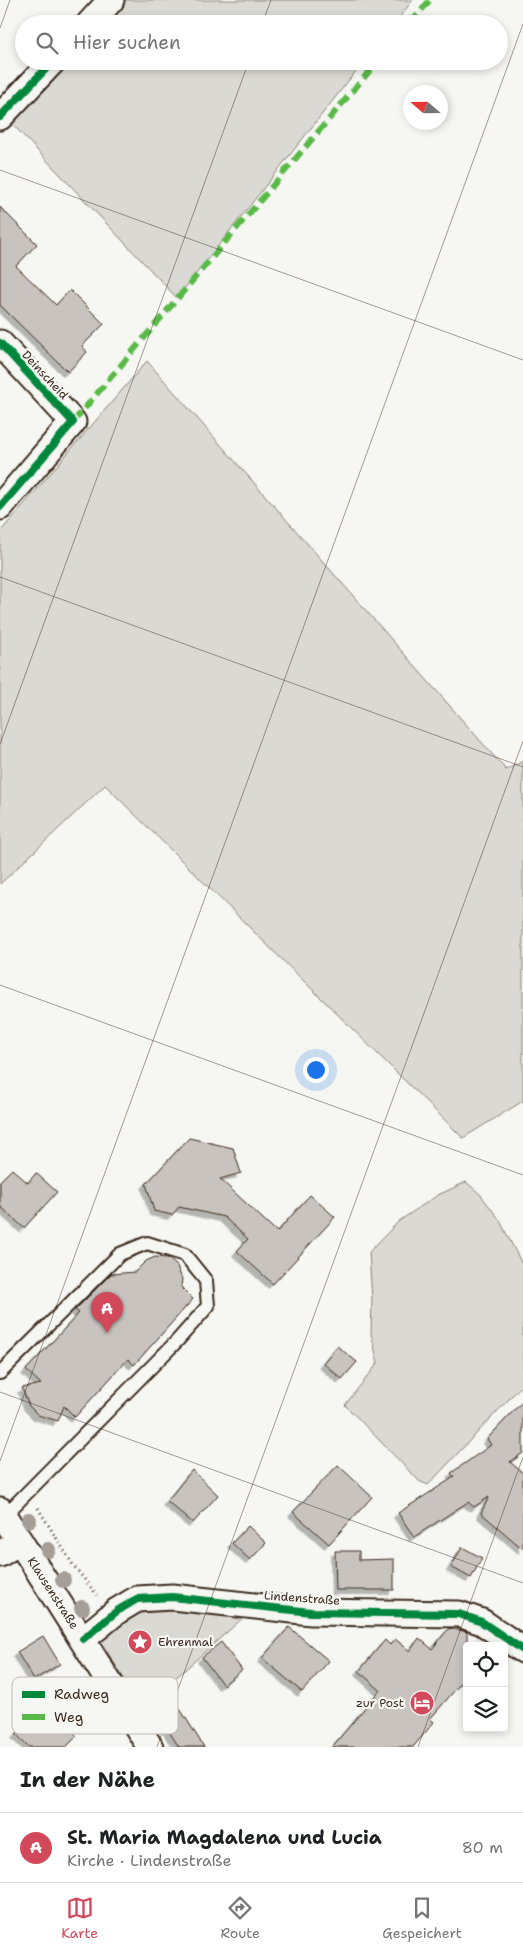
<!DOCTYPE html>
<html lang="de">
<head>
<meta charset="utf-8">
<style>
  body { margin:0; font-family:"Shantell Sans",sans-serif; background:#f6f6f6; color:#202124 }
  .controls { position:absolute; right:15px; bottom:15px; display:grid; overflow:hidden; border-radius:5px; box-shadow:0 2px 8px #0003 }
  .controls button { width:45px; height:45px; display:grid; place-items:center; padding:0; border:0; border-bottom:1px solid #e0e0e0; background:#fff; color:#202124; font:25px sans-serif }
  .compass { position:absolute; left:403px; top:85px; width:45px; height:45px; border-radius:50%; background:#fff; box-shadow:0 2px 8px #0003; rotate:290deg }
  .you { position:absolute; left:315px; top:1069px; width:18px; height:18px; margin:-12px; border:4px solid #fff; border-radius:50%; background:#1a73e8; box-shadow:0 0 0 8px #1a73e833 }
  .badge { display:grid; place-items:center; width:32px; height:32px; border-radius:50%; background:#d1495b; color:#fff; font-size:16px; font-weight:700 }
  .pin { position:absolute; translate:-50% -41px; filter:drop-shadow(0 1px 2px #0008) }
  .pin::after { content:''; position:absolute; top:26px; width:18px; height:15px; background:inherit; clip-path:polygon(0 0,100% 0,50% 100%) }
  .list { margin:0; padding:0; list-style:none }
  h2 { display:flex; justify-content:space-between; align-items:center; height:65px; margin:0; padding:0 20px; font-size:21px }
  h2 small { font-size:16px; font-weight:400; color:#757577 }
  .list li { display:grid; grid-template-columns:32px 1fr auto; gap:15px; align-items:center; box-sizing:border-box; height:70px; padding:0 20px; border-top:1px solid #e0e0e0 }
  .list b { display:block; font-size:19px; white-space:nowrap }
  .list p { margin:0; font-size:16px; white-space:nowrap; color:#757577 }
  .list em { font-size:16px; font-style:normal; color:#757577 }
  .icon { flex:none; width:28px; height:28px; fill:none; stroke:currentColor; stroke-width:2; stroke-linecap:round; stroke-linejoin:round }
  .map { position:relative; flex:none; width:523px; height:1747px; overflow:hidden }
  .search { position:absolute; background:#fff; box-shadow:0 2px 8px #0003; left:15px; right:15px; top:15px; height:55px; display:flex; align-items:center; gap:12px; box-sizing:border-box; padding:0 18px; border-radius:28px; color:#757577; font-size:19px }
  .sheet { height:135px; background:#fff }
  nav { display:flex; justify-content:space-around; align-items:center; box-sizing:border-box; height:70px; border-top:1px solid #e0e0e0; background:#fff; font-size:14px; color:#757577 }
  nav a { display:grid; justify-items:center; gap:2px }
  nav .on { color:#d1495b }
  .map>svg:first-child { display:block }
  .green { fill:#dad9d3; stroke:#8a8278 }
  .building { fill:#c8c3be; stroke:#3b2a1e; filter:url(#shadow) }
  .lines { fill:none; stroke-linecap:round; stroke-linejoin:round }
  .lane-casing { stroke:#3b2a1e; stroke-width:16 }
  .street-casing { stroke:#3b2a1e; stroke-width:29 }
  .path { stroke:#3b2a1e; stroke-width:3; stroke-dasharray:1 4; stroke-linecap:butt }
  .lane { stroke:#f6f6f2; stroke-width:12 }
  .street { stroke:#f6f6f2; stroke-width:25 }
  .quiet { stroke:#58b947; stroke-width:6; stroke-dasharray:12 6; stroke-linecap:butt }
  .cycleway-casing { stroke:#f6f6f2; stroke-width:11 }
  .cycleway { stroke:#00873e; stroke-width:8 }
  .tree { fill:#a59e96 }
  .ticks { fill:none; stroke:#3b2a1e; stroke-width:1; stroke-opacity:0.45 }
  .labels { text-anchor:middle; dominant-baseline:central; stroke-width:4.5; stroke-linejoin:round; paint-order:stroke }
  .street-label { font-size:12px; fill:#3b2a1e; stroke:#f6f6f2 }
  .poi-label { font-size:12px; fill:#3b2a1e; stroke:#f6f6f2; text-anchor:start }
  .key { fill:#f6f6f2; stroke:#beb9b2; stroke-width:1 }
  .key-label { font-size:14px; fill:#3b2a1e }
</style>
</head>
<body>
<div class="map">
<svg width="523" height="1747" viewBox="0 0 523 1747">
  <defs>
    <filter id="shadow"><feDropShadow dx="-4.5" dy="4.5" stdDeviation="0" flood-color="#0004"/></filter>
  </defs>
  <rect width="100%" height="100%" fill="#f6f6f2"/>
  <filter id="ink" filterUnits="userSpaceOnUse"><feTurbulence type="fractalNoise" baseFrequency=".02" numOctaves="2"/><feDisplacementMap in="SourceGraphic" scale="10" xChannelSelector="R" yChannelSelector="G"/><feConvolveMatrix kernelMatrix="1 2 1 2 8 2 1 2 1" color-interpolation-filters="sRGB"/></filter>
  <g filter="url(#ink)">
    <path class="green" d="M 97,0 L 413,0 L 394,24 L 76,24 Z
      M 43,61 L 364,61 L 177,298 L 0,111 Z
      M 147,361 L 506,770 L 523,761 L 523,1101 L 463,1138 L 105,785 L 0,884 L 0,532 Z
      M 466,1182 L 480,1194 L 499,1219 L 523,1266 L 523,1384 L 428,1485 L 419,1481 L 345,1405 L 378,1363 L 371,1333 L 372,1301 L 369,1252 L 399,1221 L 438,1195 Z
      M 148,1604 L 245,1616 L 142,1708 L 100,1640 Z"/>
    <path class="building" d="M 0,207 L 37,244 L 16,266 L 56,305 L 70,290 L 104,324 L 82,346 L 87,352 L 68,372 L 0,305 Z
      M 189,1138 L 233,1148 L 241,1173 L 220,1179 L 277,1232 L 310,1195 L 335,1217 L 273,1284 L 237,1251 L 248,1239 L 224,1217 L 179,1207 L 172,1215 L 154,1211 L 146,1184 Z
      M 12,1169 L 28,1183 L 36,1173 L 57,1192 L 24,1228 L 0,1206 L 0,1181 Z
      M 155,1257 L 168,1258 L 177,1266 L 182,1279 L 181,1287 L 193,1299 L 134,1365 L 128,1359 L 75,1417 L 64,1406 L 58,1421 L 38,1415 L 29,1406 L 22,1388 L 41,1384 L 26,1370 L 79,1313 L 75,1310 L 111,1274 L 135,1272 L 146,1261 Z
      M 337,1346 L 357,1362 L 342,1379 L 323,1363 Z
      M 523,1401 L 523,1453 L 510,1462 L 523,1473 L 523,1549 L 481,1513 L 489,1497 L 474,1507 L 468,1502 L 414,1537 L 398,1513 L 454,1477 L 451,1473 L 491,1445 L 487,1439 Z
      M 338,1465 L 372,1497 L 329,1544 L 293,1512 Z
      M 192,1470 L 218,1495 L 193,1523 L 167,1501 Z
      M 248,1526 L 266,1543 L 250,1560 L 232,1543 Z
      M 462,1547 L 482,1558 L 471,1578 L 451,1567 Z
      M 335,1551 L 359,1551 L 359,1560 L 394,1559 L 394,1590 L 336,1590 Z
      M 289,1627 L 329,1661 L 302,1692 L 262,1658 Z
      M 449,1628 L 467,1632 L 467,1676 L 430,1719 L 434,1722 L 413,1747 L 332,1747 L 380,1690 L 359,1671 L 385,1640 L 390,1645 L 395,1639 L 410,1651 L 419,1638 L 432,1649 Z
      M 43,1636 L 60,1664 L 34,1680 L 17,1652 Z
      M 221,1642 L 242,1670 L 223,1685 L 202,1657 Z
      M 170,1693 L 204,1747 L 179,1747 L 152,1705 Z
      M 46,1705 L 54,1713 L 65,1710 L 64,1723 L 77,1736 L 66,1747 L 29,1747 L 16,1734 Z"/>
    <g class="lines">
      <defs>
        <path id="lane" d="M 0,1373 L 120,1254 L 147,1243 L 185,1255 L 206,1281 L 208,1306 L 177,1341 L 4,1516"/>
        <path id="street" d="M 89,24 L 111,0
          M 0,117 L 53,61
          M 0,343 L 73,422 L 0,507
          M 0,1510 L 150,1747
          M 0,1554 L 19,1542
          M 83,1639 L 117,1611 L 137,1599 L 172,1597 L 311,1612 L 459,1614 L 482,1622 L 523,1650"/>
      </defs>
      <use href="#lane" class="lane-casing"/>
      <use href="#street" class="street-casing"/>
      <path class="path" d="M 38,1508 L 73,1565 L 97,1595"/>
      <use href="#lane" class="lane"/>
      <use href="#street" class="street"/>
      <path class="quiet" d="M 410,24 L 430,0
        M 73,422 L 378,61"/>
      <defs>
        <path id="cycleway" d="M 0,117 L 53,61
          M 0,343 L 73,422 L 0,507
          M 83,1639 L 117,1611 L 137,1599 L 172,1597 L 311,1612 L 459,1614 L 482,1622 L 523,1650"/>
      </defs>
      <use href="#cycleway" class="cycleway-casing"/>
      <use href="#cycleway" class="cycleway"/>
    </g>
    <g class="tree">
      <circle cx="29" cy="1520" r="8"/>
      <circle cx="48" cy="1550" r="8"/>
      <circle cx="63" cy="1580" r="8"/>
      <circle cx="82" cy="1608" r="8"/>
    </g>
  </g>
  <path class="ticks" d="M 262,24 L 271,0M 0,28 L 10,0M 0,170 L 523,360M 0,577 L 523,767M 0,744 L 249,61M 0,985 L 523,1175M 0,1392 L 523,1583M 0,1461 L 523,24M 157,1747 L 523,741M 418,1747 L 523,1457"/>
  <defs>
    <symbol id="sight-disc" viewBox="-11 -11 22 22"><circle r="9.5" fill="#d1495b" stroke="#f6f6f2"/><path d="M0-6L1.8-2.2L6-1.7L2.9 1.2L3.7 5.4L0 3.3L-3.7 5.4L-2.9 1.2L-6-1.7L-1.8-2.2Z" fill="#fff"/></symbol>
    <symbol id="hotel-disc" viewBox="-11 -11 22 22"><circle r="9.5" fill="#d1495b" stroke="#f6f6f2"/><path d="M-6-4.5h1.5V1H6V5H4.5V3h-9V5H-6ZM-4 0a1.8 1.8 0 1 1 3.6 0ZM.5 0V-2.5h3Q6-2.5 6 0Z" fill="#fff"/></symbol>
  </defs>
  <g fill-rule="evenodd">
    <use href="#sight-disc" x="126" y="1628" width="28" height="28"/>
    <use href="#hotel-disc" x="408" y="1689" width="28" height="28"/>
  </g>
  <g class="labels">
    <g class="street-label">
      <text transform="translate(45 375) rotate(47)">Deinscheid</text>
      <text transform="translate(53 1593) rotate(57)">Klausenstraße</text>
      <text transform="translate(302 1598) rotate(4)">Lindenstraße</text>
    </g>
    <g class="poi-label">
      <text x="158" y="1642">Ehrenmal</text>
      <text x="404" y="1703" text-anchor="end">zur Post</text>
    </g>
  </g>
  <rect x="12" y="1677" width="166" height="57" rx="8" class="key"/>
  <rect x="22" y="1691" width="23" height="7" fill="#00873e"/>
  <rect x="22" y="1714" width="23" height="6" fill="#58b947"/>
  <g class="key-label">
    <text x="54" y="1699">Radweg</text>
    <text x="54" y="1722">Weg</text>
  </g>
</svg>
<div class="controls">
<button><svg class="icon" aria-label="locate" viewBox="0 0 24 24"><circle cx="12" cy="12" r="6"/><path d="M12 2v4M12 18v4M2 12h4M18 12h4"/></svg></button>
<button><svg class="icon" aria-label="layers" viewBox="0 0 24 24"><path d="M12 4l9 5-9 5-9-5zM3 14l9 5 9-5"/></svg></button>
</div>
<svg class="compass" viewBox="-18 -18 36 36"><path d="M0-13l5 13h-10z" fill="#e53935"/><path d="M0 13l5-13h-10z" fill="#757577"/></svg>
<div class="you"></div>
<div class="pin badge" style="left:107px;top:1333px">A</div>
<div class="search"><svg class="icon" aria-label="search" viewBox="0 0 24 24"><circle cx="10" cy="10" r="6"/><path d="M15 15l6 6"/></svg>Hier suchen</div>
</div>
<section class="sheet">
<h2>In der Nähe<small></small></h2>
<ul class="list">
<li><span class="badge">A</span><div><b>St. Maria Magdalena und Lucia</b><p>Kirche · Lindenstraße</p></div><em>80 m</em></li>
</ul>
</section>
<nav>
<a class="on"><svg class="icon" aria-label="map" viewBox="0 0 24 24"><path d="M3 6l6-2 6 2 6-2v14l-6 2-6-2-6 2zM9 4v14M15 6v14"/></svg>Karte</a>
<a><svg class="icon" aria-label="directions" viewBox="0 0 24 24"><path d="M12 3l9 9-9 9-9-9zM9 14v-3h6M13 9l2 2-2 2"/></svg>Route</a>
<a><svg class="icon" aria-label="saved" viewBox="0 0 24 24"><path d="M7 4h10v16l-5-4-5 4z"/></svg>Gespeichert</a>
</nav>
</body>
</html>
